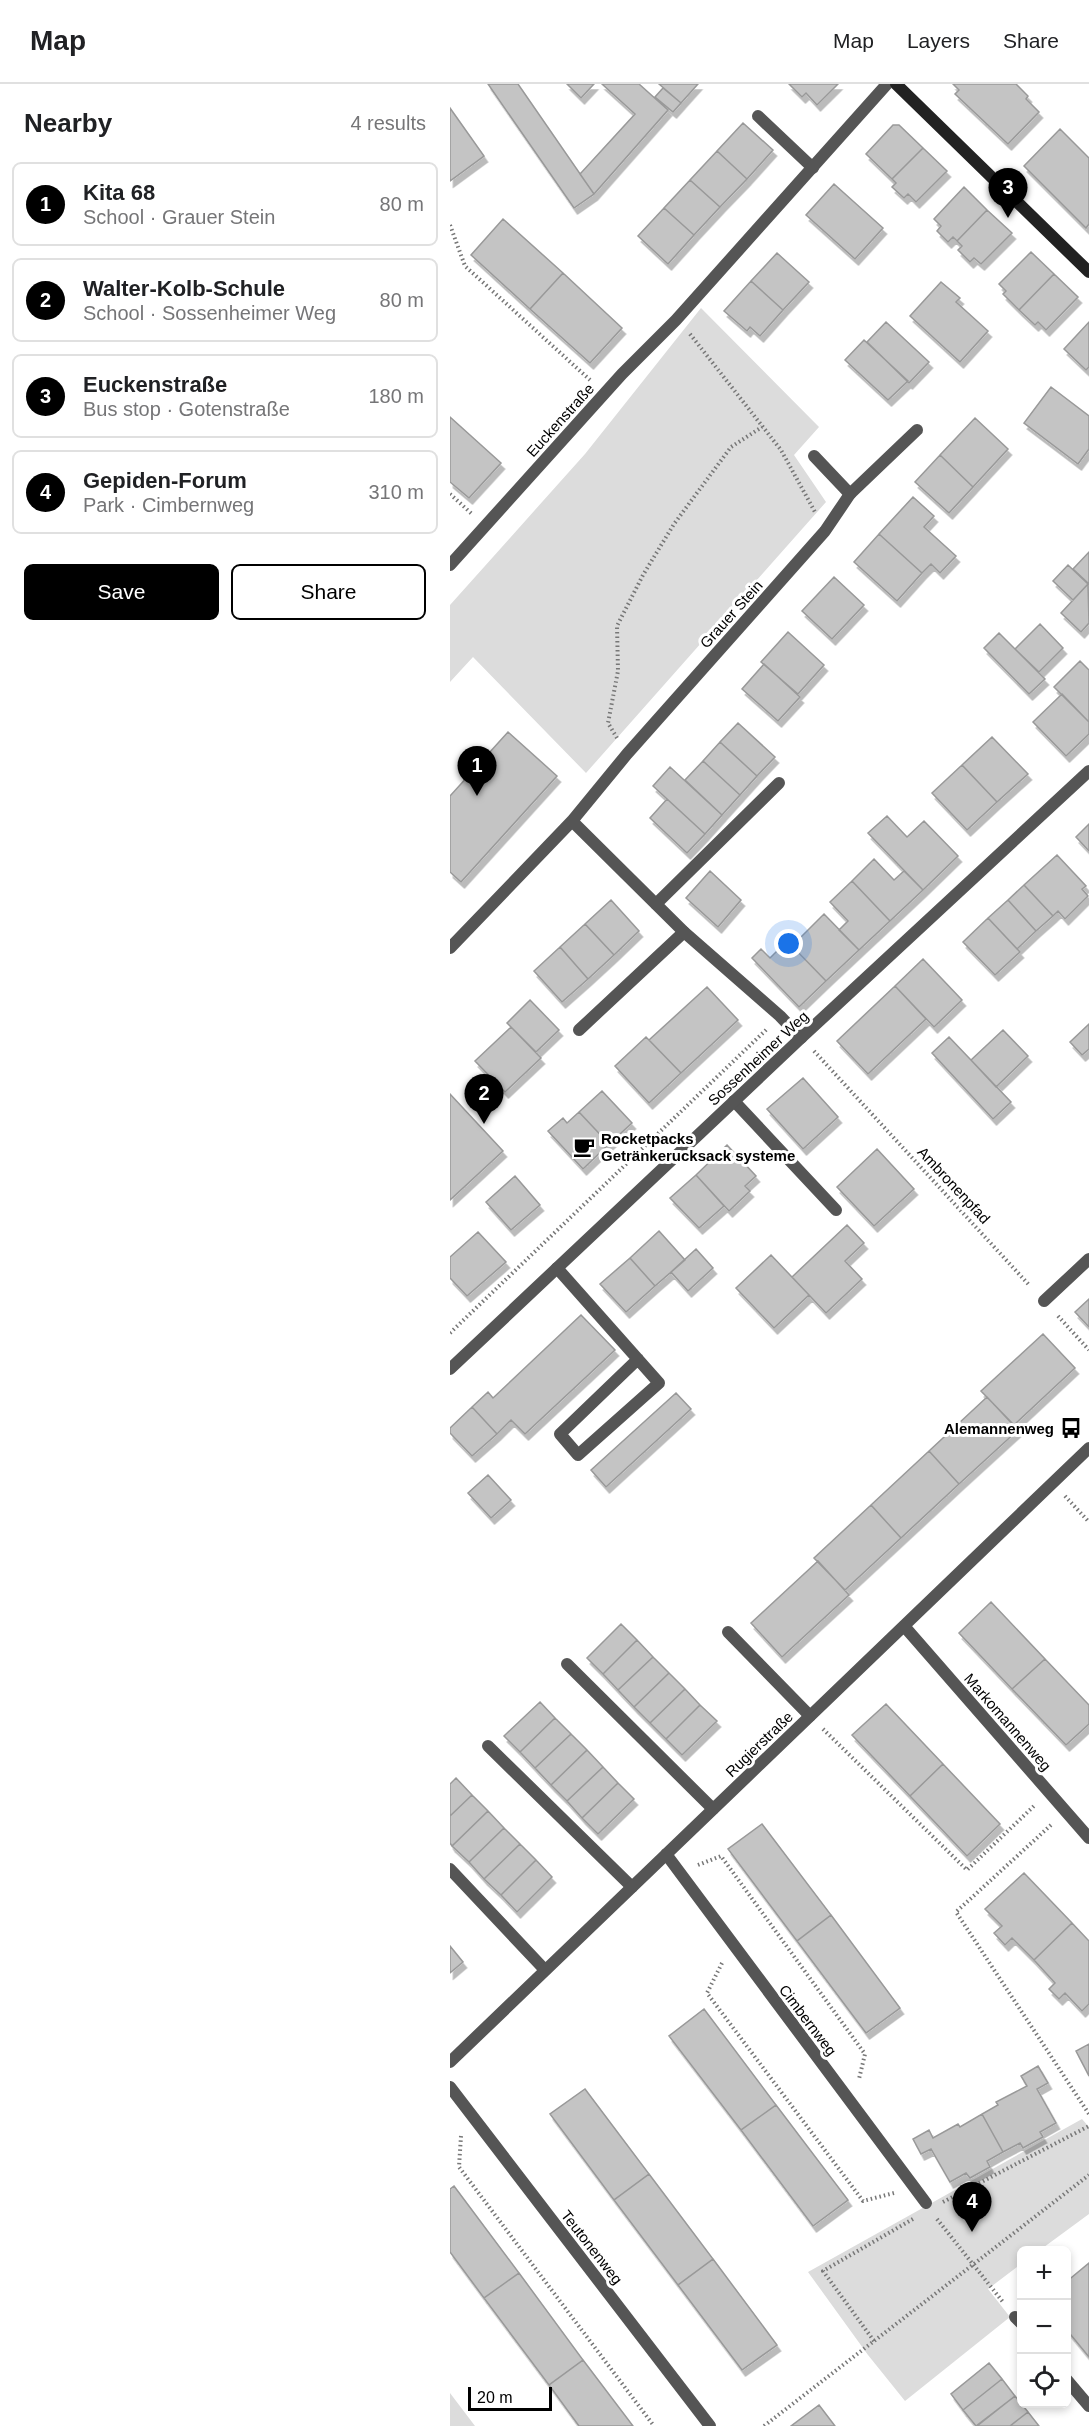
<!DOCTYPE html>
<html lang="en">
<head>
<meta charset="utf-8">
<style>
  body { margin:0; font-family:Arial,sans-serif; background:#f6f6f6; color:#202124 }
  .controls { position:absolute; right:18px; bottom:18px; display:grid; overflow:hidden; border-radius:9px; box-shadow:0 3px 9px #0003 }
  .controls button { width:54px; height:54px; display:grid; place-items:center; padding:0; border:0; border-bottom:2px solid #e0e0e0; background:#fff; color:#202124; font:30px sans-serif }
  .scale { position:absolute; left:18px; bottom:15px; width:84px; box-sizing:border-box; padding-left:6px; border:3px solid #000; border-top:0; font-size:16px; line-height:21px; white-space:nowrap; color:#000; -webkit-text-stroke:4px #fff; paint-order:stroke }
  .you { position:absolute; left:339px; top:860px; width:21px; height:21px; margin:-15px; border:4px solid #fff; border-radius:50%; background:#1a73e8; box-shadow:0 0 0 9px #1a73e833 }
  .badge { display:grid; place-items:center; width:39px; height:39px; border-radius:50%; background:#000; color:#fff; font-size:20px; font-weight:700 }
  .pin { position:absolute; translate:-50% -50px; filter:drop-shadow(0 2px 3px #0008) }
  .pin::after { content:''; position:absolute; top:32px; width:21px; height:18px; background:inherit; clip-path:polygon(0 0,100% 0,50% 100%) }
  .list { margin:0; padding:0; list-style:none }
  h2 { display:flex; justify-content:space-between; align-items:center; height:78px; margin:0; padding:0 24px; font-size:26px }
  h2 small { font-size:20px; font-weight:400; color:#757577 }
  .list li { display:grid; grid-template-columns:39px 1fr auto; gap:18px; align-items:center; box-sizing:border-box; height:84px; margin:0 12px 12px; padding:0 12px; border:2px solid #e0e0e0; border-radius:9px }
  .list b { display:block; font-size:22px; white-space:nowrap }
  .list p { margin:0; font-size:20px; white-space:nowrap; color:#757577 }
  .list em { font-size:20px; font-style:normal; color:#757577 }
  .actions { display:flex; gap:12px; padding:18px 24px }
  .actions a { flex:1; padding:14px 0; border:2px solid #000; border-radius:9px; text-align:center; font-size:21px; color:#000 }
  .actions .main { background:#000; color:#fff }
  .icon { flex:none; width:33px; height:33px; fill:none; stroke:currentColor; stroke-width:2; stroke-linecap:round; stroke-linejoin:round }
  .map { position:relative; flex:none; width:639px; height:2342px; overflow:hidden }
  header { display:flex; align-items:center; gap:36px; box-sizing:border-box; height:84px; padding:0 30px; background:#fff; border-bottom:2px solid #e0e0e0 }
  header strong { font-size:28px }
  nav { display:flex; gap:33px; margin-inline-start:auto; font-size:21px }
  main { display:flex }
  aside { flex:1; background:#fff }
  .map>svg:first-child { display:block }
  .green { fill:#dcdcdc }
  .building { fill:#c4c4c4; stroke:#999; stroke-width:1.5; filter:url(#shadow) }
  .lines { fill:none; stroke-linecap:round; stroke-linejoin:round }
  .path { stroke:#777; stroke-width:4; stroke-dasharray:1.5 3; stroke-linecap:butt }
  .service { stroke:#555; stroke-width:12 }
  .minor { stroke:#555; stroke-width:12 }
  .tertiary { stroke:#555; stroke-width:12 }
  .secondary { stroke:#222; stroke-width:12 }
  .labels { text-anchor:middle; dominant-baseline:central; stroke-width:6; stroke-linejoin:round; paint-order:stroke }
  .street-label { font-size:15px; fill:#000; stroke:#fff }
  .poi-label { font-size:15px; font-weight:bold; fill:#000; stroke:#fff; text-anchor:start }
</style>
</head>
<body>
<header>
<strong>Map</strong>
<nav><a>Map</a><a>Layers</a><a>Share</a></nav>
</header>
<main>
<aside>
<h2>Nearby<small>4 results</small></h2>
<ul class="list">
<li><span class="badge">1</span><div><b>Kita 68</b><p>School · Grauer Stein</p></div><em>80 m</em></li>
<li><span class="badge">2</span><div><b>Walter-Kolb-Schule</b><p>School · Sossenheimer Weg</p></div><em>80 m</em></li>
<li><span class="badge">3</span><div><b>Euckenstraße</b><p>Bus stop · Gotenstraße</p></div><em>180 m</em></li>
<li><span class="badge">4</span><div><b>Gepiden-Forum</b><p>Park · Cimbernweg</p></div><em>310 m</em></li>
</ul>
<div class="actions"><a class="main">Save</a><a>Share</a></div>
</aside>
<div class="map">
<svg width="639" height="2342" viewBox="0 0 639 2342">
  <defs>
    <filter id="shadow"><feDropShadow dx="3.5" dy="6" stdDeviation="0" flood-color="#0004"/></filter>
  </defs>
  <rect width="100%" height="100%" fill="#fff"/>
  <path class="green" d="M 251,224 L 369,343 L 344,371 L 376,418 L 136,689 L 23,573 L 0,598 L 0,521 L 135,370 Z
    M 632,2035 L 639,2043 L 639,2130 L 590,2166 L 572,2166 L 571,2180 L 538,2205 L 560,2233 L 455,2317 L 418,2271 L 358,2188 Z
    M 0,2309 L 25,2342 L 0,2342 Z"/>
  <path class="building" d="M 38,0 L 68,0 L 144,110 L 124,124 Z
    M 117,0 L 144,0 L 131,14 Z
    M 152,0 L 189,0 L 218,26 L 144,110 L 130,90 L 185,30 Z
    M 209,0 L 248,0 L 231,19 Z
    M 339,0 L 388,0 L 367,21 L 356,9 L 352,13 Z
    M 503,0 L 566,0 L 578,12 L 576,15 L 589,28 L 558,60 L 505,10 L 509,6 Z
    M 213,4 L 231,19 L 223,28 L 205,13 Z
    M 0,24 L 34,72 L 0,97 Z
    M 293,39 L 323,66 L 297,95 L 267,67 Z
    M 443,41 L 449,41 L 473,64 L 442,95 L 416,70 Z
    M 610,45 L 639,74 L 639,140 L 636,144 L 574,82 Z
    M 473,64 L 497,87 L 466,118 L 458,110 L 454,114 L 442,103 L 446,99 L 442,95 Z
    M 267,67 L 297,95 L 270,123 L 240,96 Z
    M 240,96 L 270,123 L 244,151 L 214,124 Z
    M 384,100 L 433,144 L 405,175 L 356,131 Z
    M 514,103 L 537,126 L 507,157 L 503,153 L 498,158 L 487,147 L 491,142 L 484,135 Z
    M 214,124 L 244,151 L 218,180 L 188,152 Z
    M 537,126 L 562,149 L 531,180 L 524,174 L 520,178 L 508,166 L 512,162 L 507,157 Z
    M 53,135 L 113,189 L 80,225 L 21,171 Z
    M 581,168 L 604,190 L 569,226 L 553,210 L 556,207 L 549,200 Z
    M 327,169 L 359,198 L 333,226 L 301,197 Z
    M 113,189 L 172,244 L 140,279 L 80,225 Z
    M 604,190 L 628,213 L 596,246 L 588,238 L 585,241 L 569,226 Z
    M 301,197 L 333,226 L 310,252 L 300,243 L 297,247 L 274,227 Z
    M 491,198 L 510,214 L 506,218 L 538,247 L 510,278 L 460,232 Z
    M 436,238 L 479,278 L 459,299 L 417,258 Z
    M 639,238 L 639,283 L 636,286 L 614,265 Z
    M 414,256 L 458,297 L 438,316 L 395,276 Z
    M 601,303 L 639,332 L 639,365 L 628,380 L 574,339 Z
    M 0,333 L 51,379 L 19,414 L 0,398 Z
    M 525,334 L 558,365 L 523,403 L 490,371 Z
    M 490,371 L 523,403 L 499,429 L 465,398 Z
    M 463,413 L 484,432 L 474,443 L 506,472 L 490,489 L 481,480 L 472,489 L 429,450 Z
    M 429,450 L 472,489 L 447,517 L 404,478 Z
    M 639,468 L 639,500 L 623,485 Z
    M 618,481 L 638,500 L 623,516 L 603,497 Z
    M 384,493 L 414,521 L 382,555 L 352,527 Z
    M 638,500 L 639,539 L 631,548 L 611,529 Z
    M 590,540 L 613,564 L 589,588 L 565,565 Z
    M 338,548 L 374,581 L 348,610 L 311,578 Z
    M 549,549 L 595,595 L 579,610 L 534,564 Z
    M 630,577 L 639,586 L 639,638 L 604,603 Z
    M 314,580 L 350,613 L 328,637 L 292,605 Z
    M 612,610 L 639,638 L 639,650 L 616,672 L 583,638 Z
    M 288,639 L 325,673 L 307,692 L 270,658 Z
    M 58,648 L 107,692 L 11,798 L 0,788 L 0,712 Z
    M 542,653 L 578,690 L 547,718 L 512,681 Z
    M 270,658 L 307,692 L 290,711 L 253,677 Z
    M 253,677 L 290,711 L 272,731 L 235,696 Z
    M 512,681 L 547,718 L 517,746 L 482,709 Z
    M 220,683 L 272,731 L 255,750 L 203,702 Z
    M 217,715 L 255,750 L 237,769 L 200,734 Z
    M 437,732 L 457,753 L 474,737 L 508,772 L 473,806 L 418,749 Z
    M 639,740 L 639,767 L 626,753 Z
    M 607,771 L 636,802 L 632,805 L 638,812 L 615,835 L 608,827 L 603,832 L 574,801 Z
    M 424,775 L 444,796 L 454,787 L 473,806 L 440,837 L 402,797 Z
    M 260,787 L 291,816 L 268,843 L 236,814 Z
    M 402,797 L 440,837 L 409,866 L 389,846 L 398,837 L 380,818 Z
    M 574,801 L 603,832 L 586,847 L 558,816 Z
    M 161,816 L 189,847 L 164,871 L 135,840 Z
    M 558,816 L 586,847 L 567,865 L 538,834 Z
    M 374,830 L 409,866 L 376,897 L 342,862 Z
    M 538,834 L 570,868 L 545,891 L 513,858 Z
    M 135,840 L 164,871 L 138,895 L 110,863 Z
    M 342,862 L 376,897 L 349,923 L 302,874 L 311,865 L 320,874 L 327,867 L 331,871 Z
    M 110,863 L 138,895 L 112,918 L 84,887 Z
    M 473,875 L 512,916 L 484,943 L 445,902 Z
    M 445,902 L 476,935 L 418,990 L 387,957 Z
    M 257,903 L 288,936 L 231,989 L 199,956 Z
    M 80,916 L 109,946 L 86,968 L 57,939 Z
    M 639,940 L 639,965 L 632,971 L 620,958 Z
    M 61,943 L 91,974 L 55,1008 L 25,977 Z
    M 553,946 L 578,972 L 546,1003 L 521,976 Z
    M 196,953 L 231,989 L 199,1019 L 165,982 Z
    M 499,953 L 561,1018 L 543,1035 L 482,969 Z
    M 353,994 L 388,1033 L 353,1065 L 317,1025 Z
    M 152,1007 L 182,1039 L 159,1060 L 129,1028 Z
    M 0,1010 L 53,1067 L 0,1116 Z
    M 129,1028 L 159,1060 L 133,1085 L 98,1047 L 113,1034 L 117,1039 Z
    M 277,1061 L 306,1092 L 295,1102 L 300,1107 L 279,1127 L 246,1091 Z
    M 427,1065 L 464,1105 L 424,1142 L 387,1103 Z
    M 246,1091 L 274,1122 L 249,1144 L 220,1114 Z
    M 65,1092 L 90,1121 L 61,1146 L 36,1118 Z
    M 397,1141 L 414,1159 L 395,1177 L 412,1195 L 376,1229 L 342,1193 Z
    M 209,1147 L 235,1176 L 205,1202 L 180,1174 Z
    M 28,1148 L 56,1178 L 17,1212 L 0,1194 L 0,1173 Z
    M 246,1165 L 263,1184 L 238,1207 L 221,1188 Z
    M 321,1171 L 359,1211 L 324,1244 L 286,1204 Z
    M 180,1174 L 205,1202 L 176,1228 L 150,1200 Z
    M 639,1215 L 639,1243 L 625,1228 Z
    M 131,1231 L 165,1266 L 75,1350 L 61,1336 L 47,1350 L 22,1323 L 38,1308 L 43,1314 Z
    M 593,1250 L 625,1284 L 564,1341 L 531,1307 Z
    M 226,1309 L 241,1325 L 156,1403 L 141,1386 Z
    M 537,1313 L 568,1346 L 509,1400 L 479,1367 Z
    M 22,1323 L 47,1350 L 22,1372 L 0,1349 L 0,1344 Z
    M 479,1367 L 509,1400 L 451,1454 L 421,1421 Z
    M 38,1391 L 61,1416 L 41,1434 L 18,1409 Z
    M 421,1421 L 451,1454 L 395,1506 L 364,1474 Z
    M 368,1477 L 399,1511 L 332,1573 L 301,1539 Z
    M 541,1518 L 595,1575 L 562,1605 L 509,1549 Z
    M 171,1540 L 187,1556 L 153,1590 L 137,1574 Z
    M 187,1556 L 203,1573 L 168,1606 L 153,1590 Z
    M 203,1573 L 219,1589 L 184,1623 L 168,1606 Z
    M 595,1575 L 639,1621 L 639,1640 L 616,1661 L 562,1605 Z
    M 219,1589 L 235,1605 L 200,1639 L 184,1623 Z
    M 235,1605 L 250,1621 L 216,1655 L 200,1639 Z
    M 90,1618 L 105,1634 L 70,1668 L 54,1652 Z
    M 436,1620 L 493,1680 L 460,1712 L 402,1651 Z
    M 250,1621 L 267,1637 L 232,1671 L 216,1655 Z
    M 105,1634 L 121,1650 L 85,1684 L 70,1668 Z
    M 121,1650 L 137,1666 L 101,1701 L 85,1684 Z
    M 137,1666 L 153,1683 L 117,1717 L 101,1701 Z
    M 493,1680 L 550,1740 L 517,1772 L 460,1712 Z
    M 153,1683 L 168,1699 L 132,1734 L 117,1717 Z
    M 6,1694 L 22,1711 L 0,1732 L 0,1700 Z
    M 168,1699 L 184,1715 L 148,1750 L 132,1734 Z
    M 22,1711 L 38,1727 L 2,1762 L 0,1759 L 0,1732 Z
    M 38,1727 L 54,1744 L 19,1778 L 2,1762 Z
    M 312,1740 L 381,1831 L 347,1857 L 278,1765 Z
    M 54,1744 L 70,1760 L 34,1795 L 19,1778 Z
    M 70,1760 L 86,1776 L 51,1811 L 34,1795 Z
    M 86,1776 L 102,1793 L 67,1828 L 51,1811 Z
    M 574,1789 L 622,1839 L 584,1876 L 562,1854 L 555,1861 L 544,1849 L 552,1842 L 535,1825 Z
    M 381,1831 L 450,1924 L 416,1949 L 347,1857 Z
    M 622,1839 L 639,1857 L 639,1920 L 632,1927 L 615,1909 L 609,1915 L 599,1905 L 605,1899 L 584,1876 Z
    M 0,1862 L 13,1878 L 0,1889 Z
    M 254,1925 L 326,2021 L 291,2046 L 219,1952 Z
    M 639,1960 L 639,1992 L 626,1967 Z
    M 588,1982 L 598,1999 L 587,2005 L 606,2039 L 590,2048 L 593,2053 L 573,2064 L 570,2059 L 553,2068 L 532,2030 L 548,2021 L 546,2018 L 577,2002 L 571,1992 Z
    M 135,2005 L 199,2090 L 164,2116 L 100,2030 Z
    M 326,2021 L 398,2116 L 363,2142 L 291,2046 Z
    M 532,2030 L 553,2068 L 537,2077 L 540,2083 L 520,2094 L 516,2089 L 500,2098 L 481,2065 L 471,2070 L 463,2055 L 479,2046 L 483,2054 L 508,2040 L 510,2043 Z
    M 199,2090 L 263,2175 L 228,2201 L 164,2116 Z
    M 4,2102 L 69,2189 L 34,2214 L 0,2168 L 0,2105 Z
    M 263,2175 L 327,2261 L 292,2286 L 228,2201 Z
    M 639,2179 L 639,2273 L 616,2245 L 616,2198 Z
    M 69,2189 L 133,2276 L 99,2301 L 34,2214 Z
    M 133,2276 L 183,2342 L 129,2342 L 99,2301 Z
    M 539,2279 L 552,2295 L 513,2326 L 501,2310 Z
    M 552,2295 L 565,2312 L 526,2342 L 513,2326 Z
    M 565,2312 L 578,2328 L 560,2342 L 527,2342 Z
    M 369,2321 L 385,2342 L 341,2342 Z
    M 578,2328 L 589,2342 L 560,2342 Z"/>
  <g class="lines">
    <path class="path" d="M 0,141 L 15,182 L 140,296
      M 240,250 L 331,366 L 365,428
      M 0,410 L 22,430
      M 167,654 L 158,639 L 168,587 L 167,542 L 193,491 L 224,440 L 281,363 L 312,343
      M 364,967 L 580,1202
      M 608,1232 L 639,1266
      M 0,1249 L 317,945
      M 615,1412 L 639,1438
      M 373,1645 L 517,1786 L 585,1721
      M 601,1741 L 506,1828 L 639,2030
      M 248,1781 L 271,1772 L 415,1970 L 409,1995
      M 272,1879 L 257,1909 L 413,2117 L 444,2109
      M 11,2052 L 9,2083 L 204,2342
      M 493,2118 L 639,2042
      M 487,2135 L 553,2218
      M 424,2257 L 373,2187 L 463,2135
      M 314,2342 L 639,2091"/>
    <path class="service" d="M 308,32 L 363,84
      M 364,372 L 400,410
      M 206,820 L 329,699
      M 129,946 L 234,848
      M 284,1017 L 386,1126
      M 107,1184 L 209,1299 L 128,1371 L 110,1350 L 188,1275
      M 594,1217 L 639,1175
      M 278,1548 L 360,1632
      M 117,1580 L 263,1725
      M 38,1662 L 182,1803
      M 0,1785 L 95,1886"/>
    <path class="minor" d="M 0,481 L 172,290 L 226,236 L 437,0
      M 122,737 L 234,848 L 330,932 L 351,954
      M 0,864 L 122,737 L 177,670 L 375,447 L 400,410 L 467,346
      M 454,1542 L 639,1754
      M 216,1770 L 476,2119
      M 0,1978 L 639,1364
      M 0,2003 L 260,2342
      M 565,2233 L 572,2240
      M 616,2295 L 639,2322"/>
    <path class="tertiary" d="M 0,1285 L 351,954 L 639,687"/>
    <path class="secondary" d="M 446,0 L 639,188"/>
  </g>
  <defs>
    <symbol id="cafe-bare" viewBox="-9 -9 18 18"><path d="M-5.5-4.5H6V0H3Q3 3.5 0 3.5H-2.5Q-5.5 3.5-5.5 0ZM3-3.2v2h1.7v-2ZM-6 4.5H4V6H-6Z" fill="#000" stroke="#fff" stroke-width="2.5" paint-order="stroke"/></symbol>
    <symbol id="bus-bare" viewBox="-9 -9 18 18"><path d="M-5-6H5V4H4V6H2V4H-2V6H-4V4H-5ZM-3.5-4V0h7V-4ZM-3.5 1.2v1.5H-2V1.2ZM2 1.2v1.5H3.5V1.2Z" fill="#000" stroke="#fff" stroke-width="2.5" paint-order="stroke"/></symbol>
  </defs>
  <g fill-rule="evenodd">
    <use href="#cafe-bare" x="119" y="1048" width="30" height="30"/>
    <use href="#bus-bare" x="606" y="1329" width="30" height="30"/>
  </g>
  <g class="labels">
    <g class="street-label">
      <text transform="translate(110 336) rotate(-48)">Euckenstraße</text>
      <text transform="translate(281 530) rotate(-48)">Grauer Stein</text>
      <text transform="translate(308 974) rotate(-43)">Sossenheimer Weg</text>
      <text transform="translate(504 1101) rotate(47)">Ambronenpfad</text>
      <text transform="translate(558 1638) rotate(49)">Markomannenweg</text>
      <text transform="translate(309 1660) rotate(-44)">Rugierstraße</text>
      <text transform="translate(358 1936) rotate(53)">Cimbernweg</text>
      <text transform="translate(142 2163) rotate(52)">Teutonenweg</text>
    </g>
    <g class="poi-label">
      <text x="151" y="1054">Rocketpacks<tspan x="151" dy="17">Getränkerucksack systeme</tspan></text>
      <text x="604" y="1344" text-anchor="end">Alemannenweg</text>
    </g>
  </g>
</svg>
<div class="controls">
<button>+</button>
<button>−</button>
<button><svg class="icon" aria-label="locate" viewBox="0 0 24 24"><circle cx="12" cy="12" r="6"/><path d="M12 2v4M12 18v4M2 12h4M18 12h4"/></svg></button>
</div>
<div class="scale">20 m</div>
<div class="you"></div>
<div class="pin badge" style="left:27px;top:712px">1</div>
<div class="pin badge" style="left:34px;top:1040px">2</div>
<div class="pin badge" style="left:558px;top:134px">3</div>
<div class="pin badge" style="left:522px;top:2148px">4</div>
</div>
</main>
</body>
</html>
